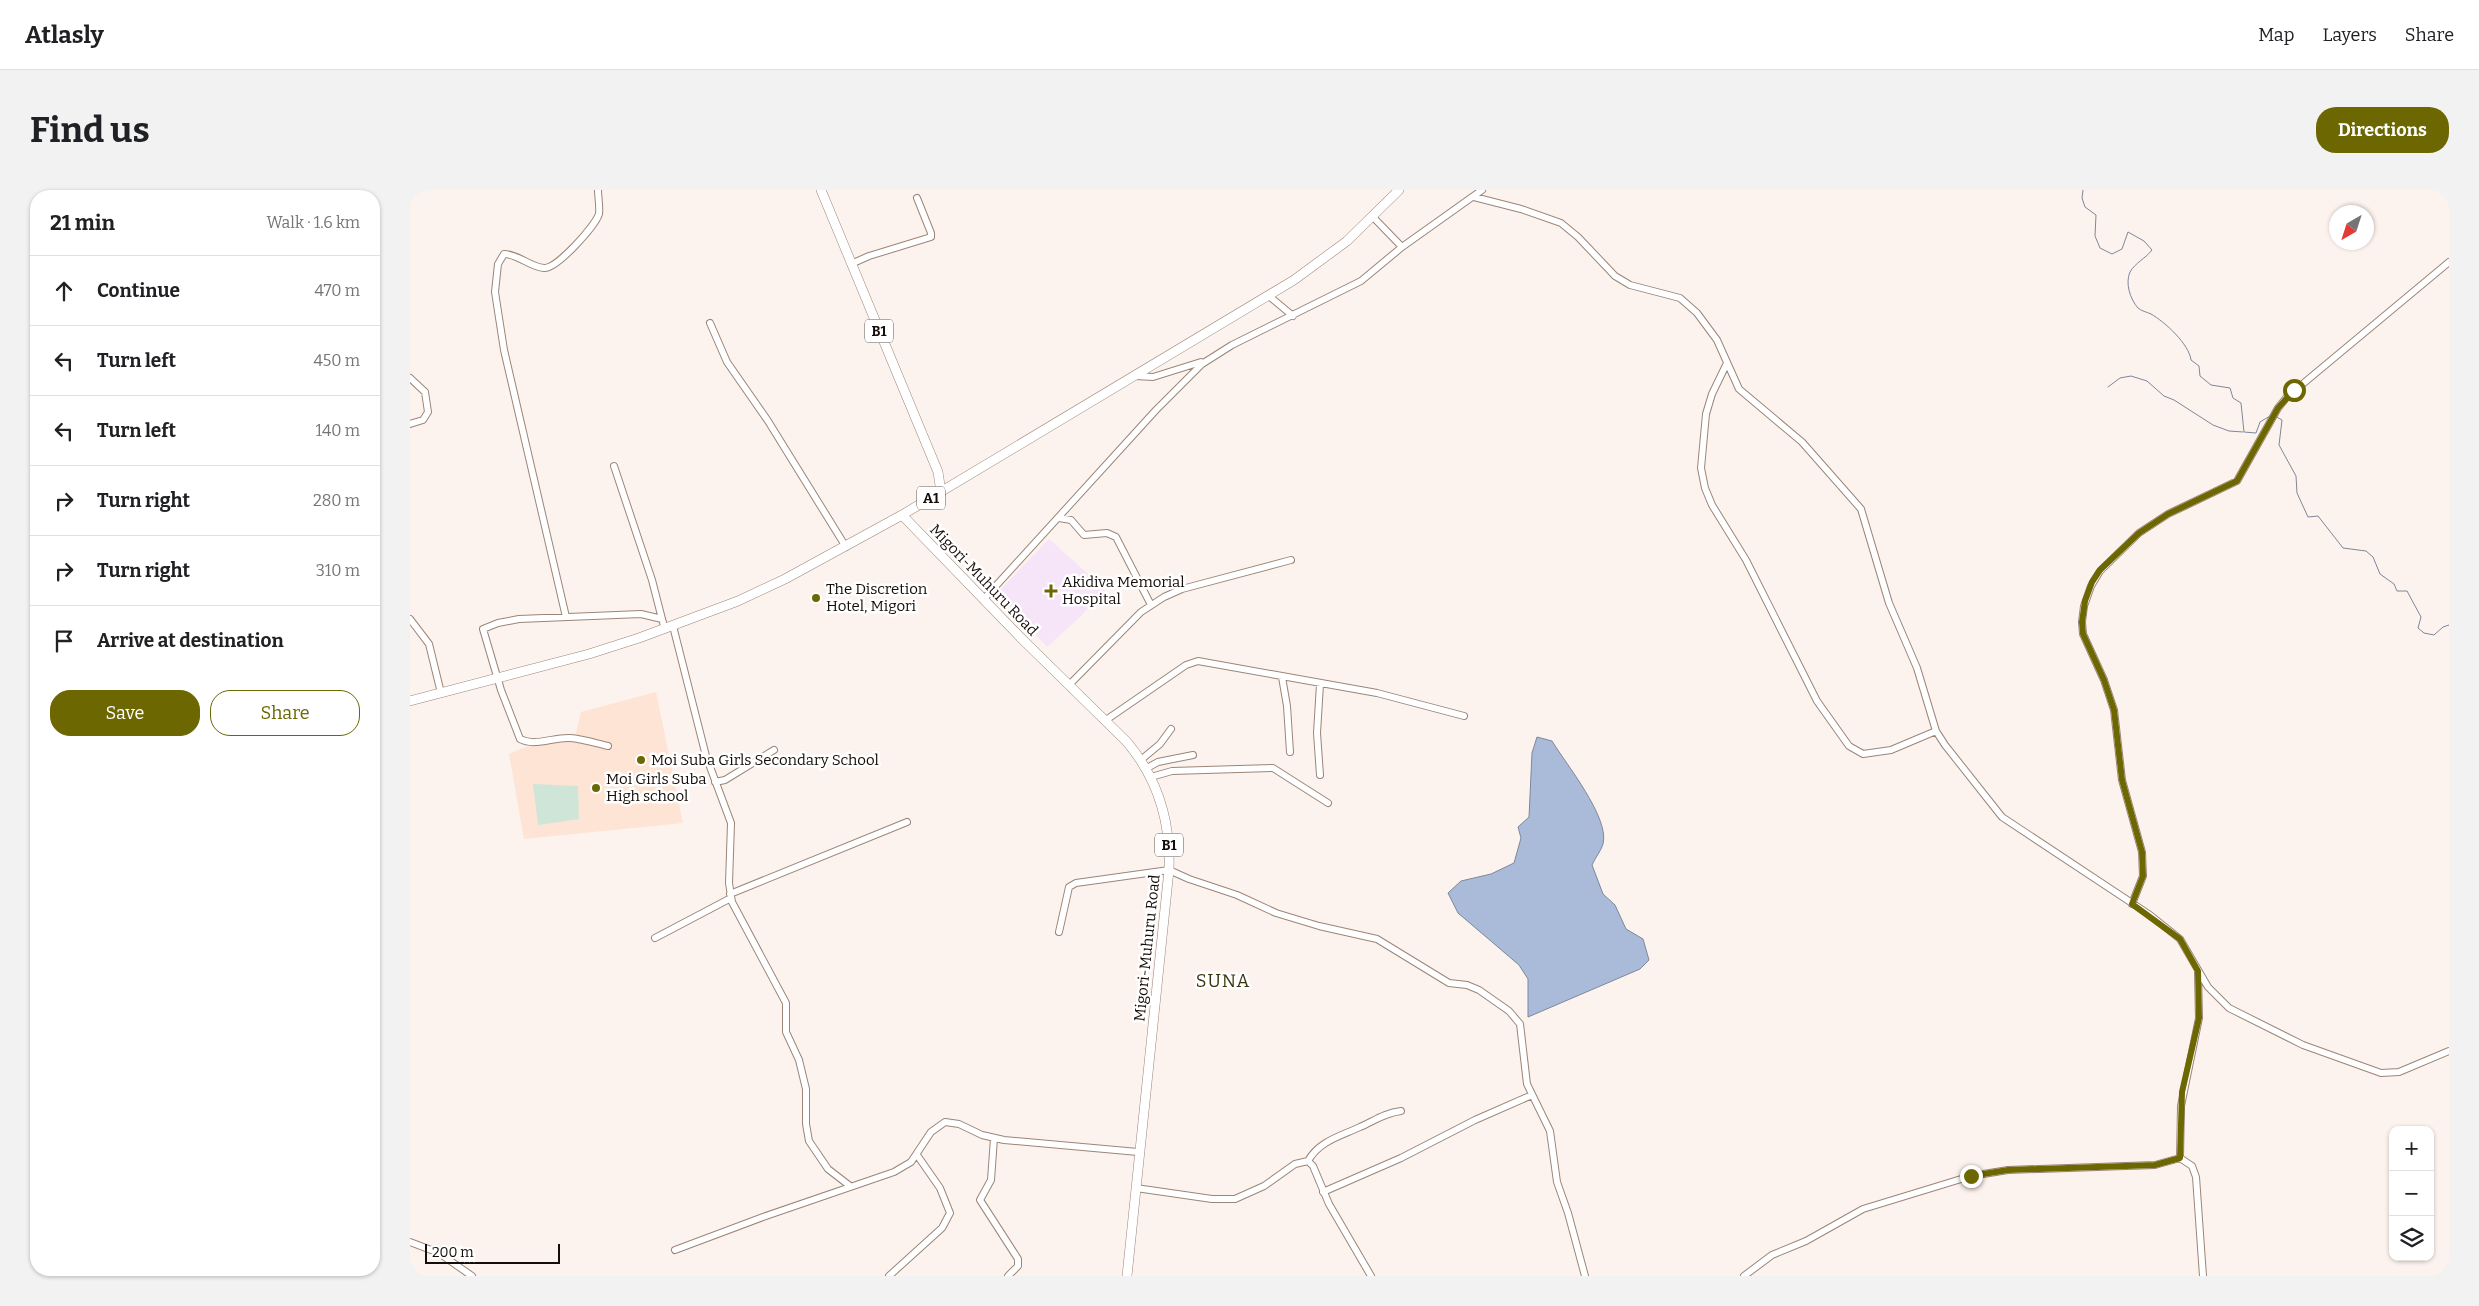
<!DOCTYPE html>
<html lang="en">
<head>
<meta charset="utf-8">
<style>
  body { margin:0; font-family:Bitter,serif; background:#f2f2f2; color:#202124 }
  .controls { position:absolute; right:15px; bottom:15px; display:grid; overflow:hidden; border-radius:10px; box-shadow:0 1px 4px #0004 }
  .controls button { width:45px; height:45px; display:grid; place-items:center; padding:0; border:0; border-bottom:1px solid #e0e0e0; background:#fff; color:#202124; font:25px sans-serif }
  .compass { position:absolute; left:1919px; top:15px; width:45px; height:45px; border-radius:50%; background:#fff; box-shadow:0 1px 4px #0004; rotate:219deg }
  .scale { position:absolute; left:15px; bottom:12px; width:135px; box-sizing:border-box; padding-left:5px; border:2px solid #150d09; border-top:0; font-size:14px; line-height:18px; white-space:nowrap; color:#150d09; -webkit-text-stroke:4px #fff; paint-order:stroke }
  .stop { position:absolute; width:15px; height:15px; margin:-11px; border:4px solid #6c6700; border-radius:50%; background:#fff }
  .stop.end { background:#6c6700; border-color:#fff; box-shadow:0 1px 5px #0008 }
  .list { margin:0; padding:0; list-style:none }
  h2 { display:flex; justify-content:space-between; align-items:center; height:65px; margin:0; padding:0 20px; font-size:21px }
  h2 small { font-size:16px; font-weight:400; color:#757577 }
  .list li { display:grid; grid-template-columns:32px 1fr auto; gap:15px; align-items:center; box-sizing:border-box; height:70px; padding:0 20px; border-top:1px solid #e0e0e0 }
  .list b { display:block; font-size:19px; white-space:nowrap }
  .list em { font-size:16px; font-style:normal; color:#757577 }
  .actions { display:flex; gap:10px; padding:15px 20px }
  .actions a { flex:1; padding:11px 0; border:1px solid #6c6700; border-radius:20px; text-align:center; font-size:18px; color:#6c6700 }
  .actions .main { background:#6c6700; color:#fff }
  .icon { flex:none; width:28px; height:28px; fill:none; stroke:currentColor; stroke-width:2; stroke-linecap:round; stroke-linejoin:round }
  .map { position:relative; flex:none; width:2039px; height:1086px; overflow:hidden; border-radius:20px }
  header { display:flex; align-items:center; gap:30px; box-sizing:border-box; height:70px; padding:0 25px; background:#fff; border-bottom:1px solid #e0e0e0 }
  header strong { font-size:24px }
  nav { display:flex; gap:28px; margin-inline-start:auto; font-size:18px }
  .intro { display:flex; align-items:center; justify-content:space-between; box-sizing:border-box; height:120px; padding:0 30px }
  h1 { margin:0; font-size:35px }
  .button { padding:12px 22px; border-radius:20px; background:#6c6700; color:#fff; font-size:18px; font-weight:700 }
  main { display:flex; gap:30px; padding:0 30px }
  aside { flex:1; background:#fff; border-radius:20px; box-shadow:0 1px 4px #0004 }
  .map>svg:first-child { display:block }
  .built { fill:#fde4d5 }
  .medical { fill:#f6e5f8 }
  .green { fill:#cfe5d7 }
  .water { fill:#aabbd9; stroke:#7d879b }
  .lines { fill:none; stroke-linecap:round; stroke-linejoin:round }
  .stream { stroke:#7d879b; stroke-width:1 }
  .minor-casing { stroke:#9b8579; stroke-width:8 }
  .highway-casing { stroke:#9b8579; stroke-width:10 }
  .minor { stroke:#fff; stroke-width:6 }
  .highway { stroke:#fff; stroke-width:9 }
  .route { stroke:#6c6700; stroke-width:6 }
  .poi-dot { fill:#6c6700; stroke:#fff; stroke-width:2 }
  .labels { text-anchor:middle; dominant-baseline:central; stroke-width:5; stroke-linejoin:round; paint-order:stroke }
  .shield { fill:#fff; stroke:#5b5653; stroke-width:1 }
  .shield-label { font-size:14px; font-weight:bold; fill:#150d09 }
  .street-label { font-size:15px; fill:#150d09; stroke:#fff }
  .poi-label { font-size:15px; fill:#150d09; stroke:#fff; text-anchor:start }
  .quarter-label { font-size:18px; letter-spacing:1px; fill:#38360c; stroke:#fff }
</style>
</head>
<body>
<header>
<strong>Atlasly</strong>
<nav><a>Map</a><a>Layers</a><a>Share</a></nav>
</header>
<div class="intro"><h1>Find us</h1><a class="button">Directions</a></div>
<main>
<aside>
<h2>21 min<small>Walk · 1.6 km</small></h2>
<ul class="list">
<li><svg class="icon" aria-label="ahead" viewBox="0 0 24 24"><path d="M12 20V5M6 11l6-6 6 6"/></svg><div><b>Continue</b></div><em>470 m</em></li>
<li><svg class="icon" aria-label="left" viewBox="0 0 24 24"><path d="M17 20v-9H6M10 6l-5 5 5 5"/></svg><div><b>Turn left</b></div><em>450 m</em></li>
<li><svg class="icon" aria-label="left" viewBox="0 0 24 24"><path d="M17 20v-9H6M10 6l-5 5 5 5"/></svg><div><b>Turn left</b></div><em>140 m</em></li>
<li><svg class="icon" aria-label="right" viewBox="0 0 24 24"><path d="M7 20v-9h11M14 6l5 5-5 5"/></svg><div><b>Turn right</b></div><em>280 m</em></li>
<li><svg class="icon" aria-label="right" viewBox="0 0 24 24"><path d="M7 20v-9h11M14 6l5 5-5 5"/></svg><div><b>Turn right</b></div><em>310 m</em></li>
<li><svg class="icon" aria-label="arrive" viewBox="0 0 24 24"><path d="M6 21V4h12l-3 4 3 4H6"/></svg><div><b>Arrive at destination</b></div></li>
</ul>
<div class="actions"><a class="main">Save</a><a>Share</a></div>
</aside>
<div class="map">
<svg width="2039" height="1086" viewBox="0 0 2039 1086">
  <rect width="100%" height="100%" fill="#fdf3ee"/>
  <path class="built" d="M 246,502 L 273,633 L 114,649 L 99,564 L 115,557 L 164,551 L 171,522 Z"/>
  <path class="medical" d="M 639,349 L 695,399 L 672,425 L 637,457 L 587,403 Z"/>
  <path class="green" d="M 123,594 L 168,596 L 169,629 L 128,635 Z"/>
  <path class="water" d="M 1127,547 L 1142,551 C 1156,574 1200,628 1193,654 C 1191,661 1185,668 1182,675 L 1193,704 L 1205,715 L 1216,739 L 1233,749 L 1239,770 L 1230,779 L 1118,827 L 1118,789 L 1109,775 L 1048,723 L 1038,703 L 1051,691 L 1081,684 L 1104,673 L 1111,648 L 1108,637 L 1119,627 L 1122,563 Z"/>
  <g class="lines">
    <path class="stream" d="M 1673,0 L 1672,8 L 1675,17 L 1686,25 L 1685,46 L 1690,58 L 1702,64 L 1712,59 L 1718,42 L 1734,51 L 1742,60 C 1736,68 1725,73 1720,82 C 1715,93 1720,109 1728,118 C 1731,121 1737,122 1741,124 C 1755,132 1779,154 1781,170 L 1789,176 L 1790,186 L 1801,195 L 1820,198 L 1823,208 L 1831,213 L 1834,242 L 1846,243 L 1850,232 L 1860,226
      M 1698,197 L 1710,188 L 1721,186 L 1737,191 L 1754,206 L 1764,210 L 1803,235 L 1819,241 L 1833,242
      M 1865,226 L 1872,230 L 1869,255 L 1886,286 L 1887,303 L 1898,327 L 1908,326 L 1933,358 L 1956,361 L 1963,367 L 1970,384 L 1984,394 L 1987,401 L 1997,401 L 2011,427 L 2008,438 L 2014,443 L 2024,445 L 2033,437 L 2039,435"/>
    <defs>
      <path id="minor" d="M 1064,7 L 1111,19 L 1151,33 L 1168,47 L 1205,86 L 1220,95 L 1270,108 L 1287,123 L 1307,150 L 1329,199 L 1392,252 L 1451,319 L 1479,413 L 1507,478 L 1526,541 L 1535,555 L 1592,627 L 1740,725 L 1770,749 L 1798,797 L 1819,818 L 1893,855 L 1971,883 L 1989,882 L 2039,861
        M 963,27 L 992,57 L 1072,0
        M 441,74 L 459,66 L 521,47 L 521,43 L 507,8
        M 859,106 L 883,126
        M 300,133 L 317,172 L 358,231 L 436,357
        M 1317,173 L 1302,204 L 1296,224 L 1291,278 L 1295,298 L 1302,315 L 1336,370 L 1407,511 L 1439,556 L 1453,564 L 1481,560 L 1526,541
        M 725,186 L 743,187 L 791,172
        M 0,188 L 15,202 L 18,222 L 13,230 L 0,234
        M 204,276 L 242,390 L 252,429
        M 649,328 L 661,330 L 674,345 L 697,343 L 706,347 L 741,415
        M 573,410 L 746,220 L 792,174 L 822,155 L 951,91 L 992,57
        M 156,427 L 94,160 L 85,102 L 88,74 L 94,64 C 108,64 120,77 134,78 C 147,79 185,36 189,24 C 190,17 188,7 188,0
        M 0,429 L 19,454 L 31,503
        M 263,436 L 296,566 L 321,633 L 319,693 L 322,712 L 376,813 L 376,842 L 389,870 L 396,899 L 396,934 L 399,951 L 418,979 L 440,996
        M 872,487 L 877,516 L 880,562
        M 910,494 L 907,543 L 910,585
        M 659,495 L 731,422 L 754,407 L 772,399 L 881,370
        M 696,530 L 776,475 L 788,471 L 967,503 L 1054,526
        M 198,556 C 185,553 173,549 160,548 C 143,547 125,557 110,549 L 91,500 L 73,439 L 88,433 L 109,429 L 231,424 L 252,429 L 255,439
        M 732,569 L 750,554 L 761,539
        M 737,578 L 748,572 L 783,565
        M 741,587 L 762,581 L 863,578 L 918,613
        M 305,592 L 315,590 L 364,560
        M 320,704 L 497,632
        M 1722,714 L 1733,686 L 1732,662 L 1712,590 L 1704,520 L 1694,490 L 1673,444 L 1672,432 L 1674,416 L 1681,396 L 1690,381 L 1729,343 L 1758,324 L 1827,291 L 1868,218 L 1877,207 L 2039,72
        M 649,742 L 659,697 L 666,693 L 759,680 L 779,689 L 827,705 L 866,723 L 909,736 L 967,749 L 1039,793 L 1057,795 L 1069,800 L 1099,821 L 1110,834 L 1117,894 L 1140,941 L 1147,992 L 1158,1023 L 1175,1086
        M 245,748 L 321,708
        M 584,948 L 581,990 L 570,1010 L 608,1069 L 608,1076 L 598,1086
        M 1770,968 L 1771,916 L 1789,828 L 1788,782
        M 1770,968 L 1782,976 L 1786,987 L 1793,1086
        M 898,971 C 909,951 931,946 950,937 C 964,931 974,923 991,921
        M 726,998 L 802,1009 L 825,1009 L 854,996 L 885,974 L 898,971 L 903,976 L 919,1014 L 961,1086
        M 913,1002 L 991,968 L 1065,930 L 1122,905
        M 0,1052 L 29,1063 L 62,1086
        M 265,1060 L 353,1027 L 484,982 L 501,972 L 521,942 L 535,932 L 549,934 L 572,945 L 594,950 L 728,962
        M 479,1086 L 532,1038 L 540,1023 L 530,998 L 507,965
        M 1334,1086 L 1362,1065 L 1396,1051 L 1453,1019 L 1561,986 L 1598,980 L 1745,975 L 1770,968"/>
      <path id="highway" d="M 411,0 L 528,282 L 531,302
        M 492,325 L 612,449 L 717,552 C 748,589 761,631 759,680 L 717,1086
        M 0,511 L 179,464 L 229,448 L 328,411 L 375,389 L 492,325 L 884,90 L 937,51 L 989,0"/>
    </defs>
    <use href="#minor" class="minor-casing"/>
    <use href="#highway" class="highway-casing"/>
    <use href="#minor" class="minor"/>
    <use href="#highway" class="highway"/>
  </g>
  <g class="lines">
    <path class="route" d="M 1561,986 L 1598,980 L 1745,975 L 1770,968 L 1772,902 L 1789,828 L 1788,781 L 1770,749 L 1722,714 L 1733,686 L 1732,662 L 1712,590 L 1704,520 L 1694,490 L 1673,444 L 1672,432 L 1675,411 L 1682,392 L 1690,380 L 1729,343 L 1758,324 L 1827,291 L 1868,218 L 1884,200"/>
  </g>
  <g class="poi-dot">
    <path d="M638.5 393.5h5v5h5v5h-5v5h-5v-5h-5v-5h5z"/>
    <circle cx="406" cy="408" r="5"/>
    <circle cx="231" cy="570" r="5"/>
    <circle cx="186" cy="598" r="5"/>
  </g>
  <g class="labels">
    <g class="shield">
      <rect x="455" y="129.5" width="28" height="23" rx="4"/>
      <rect x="507" y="296.5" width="28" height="23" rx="4"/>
      <rect x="745" y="643.5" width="28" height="23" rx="4"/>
    </g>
    <g class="shield-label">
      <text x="469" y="141">B1</text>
      <text x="521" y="308">A1</text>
      <text x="759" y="655">B1</text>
    </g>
    <g class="street-label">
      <text transform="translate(574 390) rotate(46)">Migori-Muhuru Road</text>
      <text transform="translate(737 758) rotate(-84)">Migori-Muhuru Road</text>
    </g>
    <g class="poi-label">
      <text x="652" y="392">Akidiva Memorial<tspan x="652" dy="17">Hospital</tspan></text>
      <text x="416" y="399">The Discretion<tspan x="416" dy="17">Hotel, Migori</tspan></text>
      <text x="241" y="570">Moi Suba Girls Secondary School</text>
      <text x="196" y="589">Moi Girls Suba<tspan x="196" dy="17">High school</tspan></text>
    </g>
    <g class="quarter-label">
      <text x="813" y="791">SUNA</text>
    </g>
  </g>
</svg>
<div class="controls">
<button>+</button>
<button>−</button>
<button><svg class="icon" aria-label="layers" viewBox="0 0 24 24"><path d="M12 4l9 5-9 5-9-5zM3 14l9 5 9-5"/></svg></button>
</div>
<svg class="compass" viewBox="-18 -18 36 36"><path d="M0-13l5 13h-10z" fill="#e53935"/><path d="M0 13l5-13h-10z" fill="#757577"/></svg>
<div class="scale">200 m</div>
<div class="stop" style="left:1884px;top:200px"></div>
<div class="stop end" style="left:1561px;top:986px"></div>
</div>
</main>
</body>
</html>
